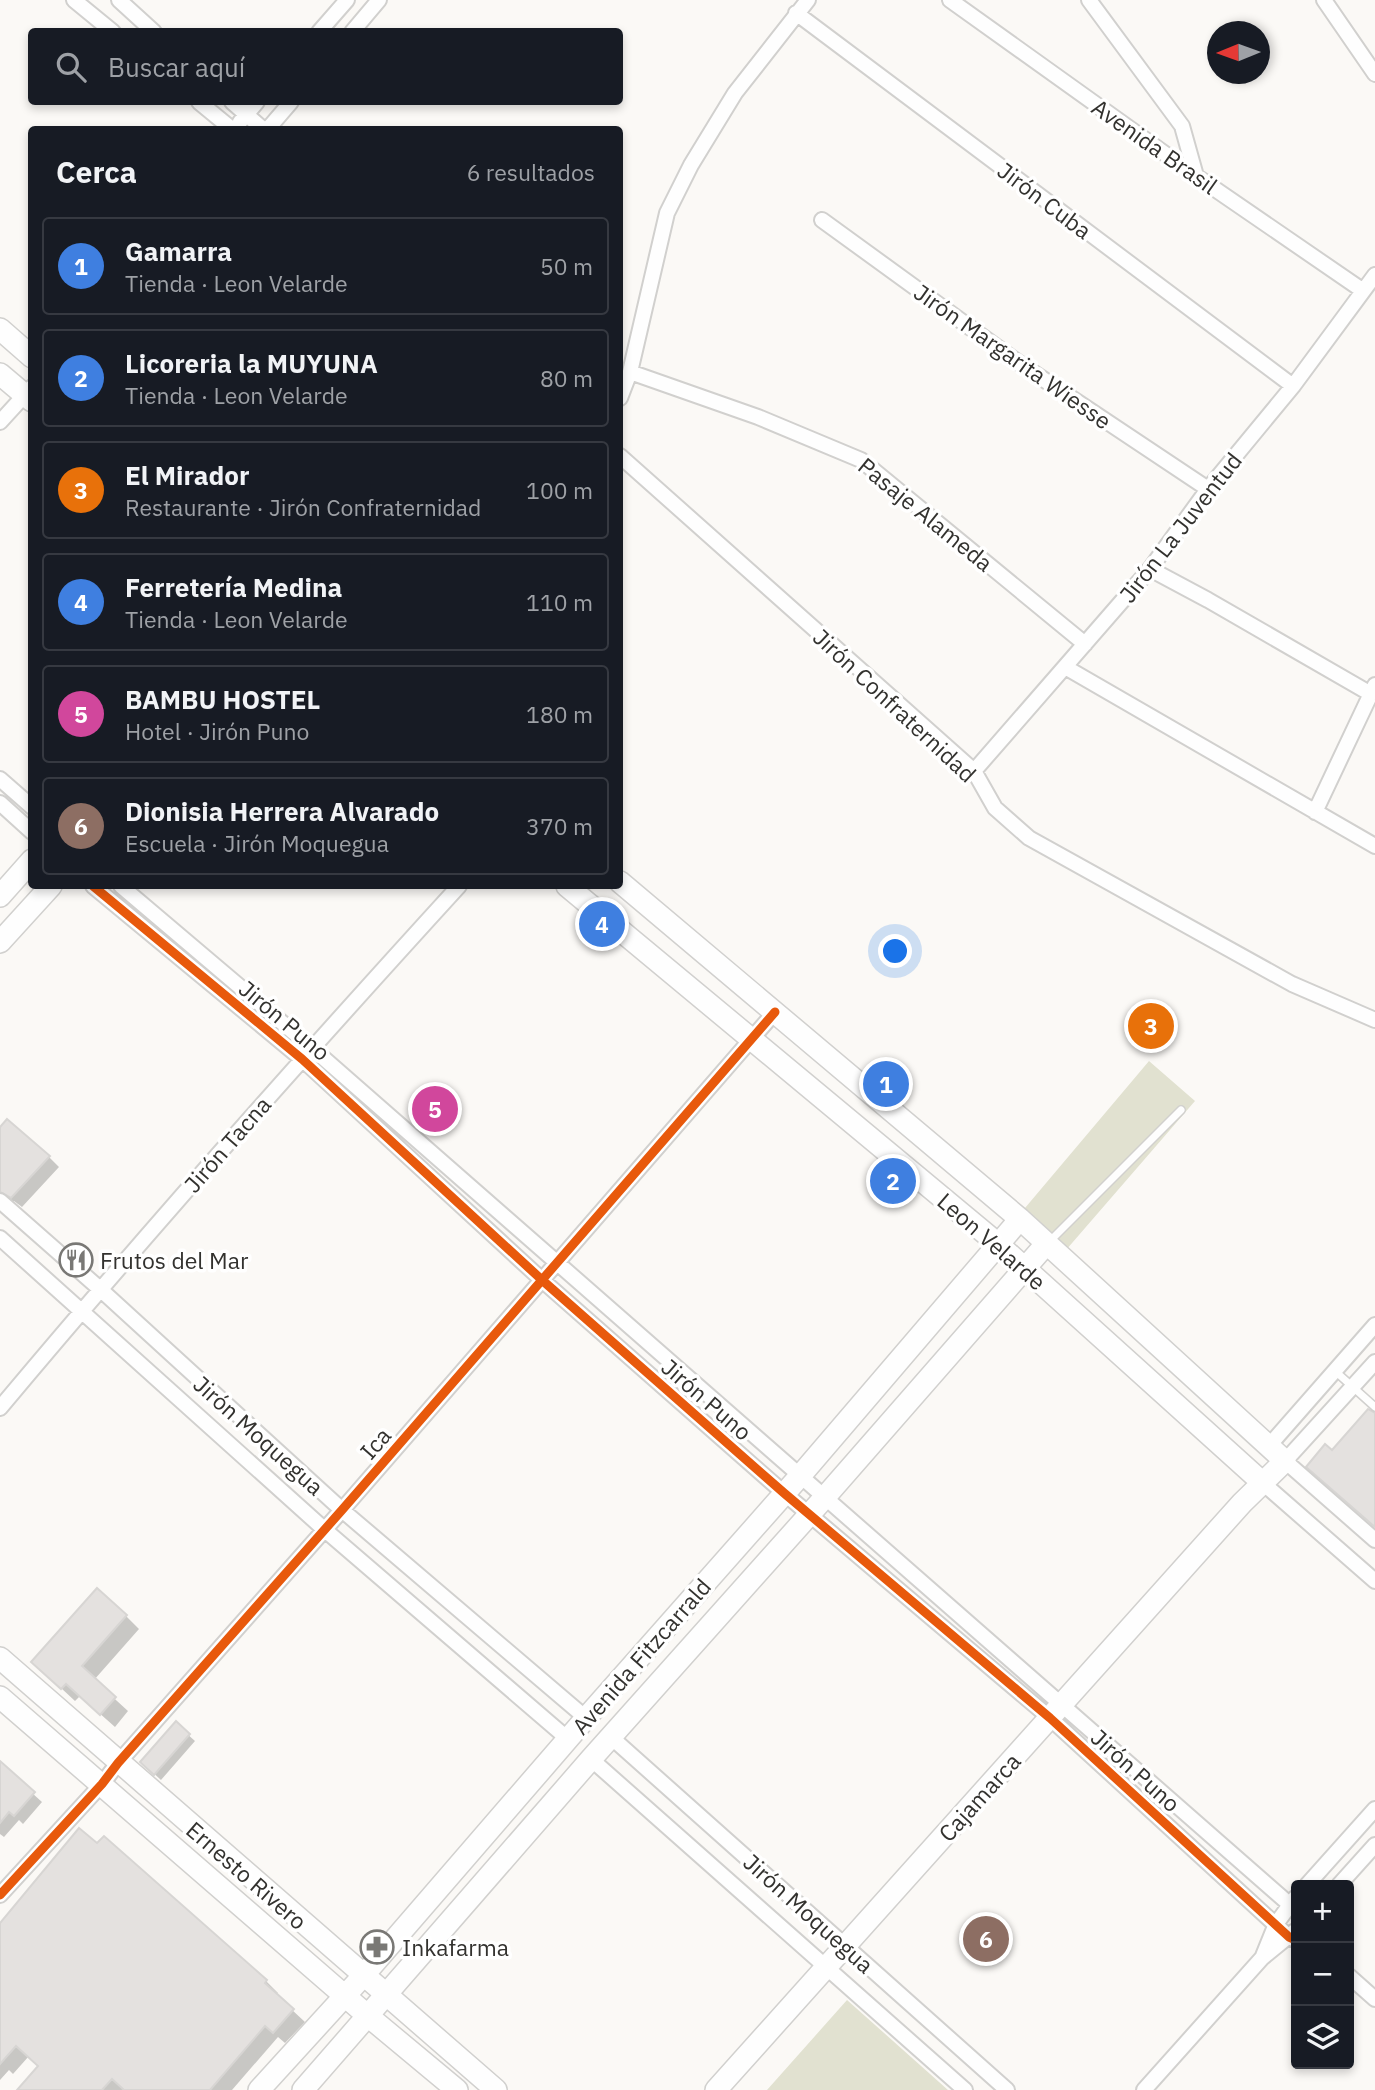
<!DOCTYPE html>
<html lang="es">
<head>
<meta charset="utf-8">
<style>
  body { margin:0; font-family:"IBM Plex Sans",sans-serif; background:#20242c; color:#f1f3f6 }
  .controls { position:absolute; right:21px; bottom:21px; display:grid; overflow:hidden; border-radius:7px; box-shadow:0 4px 10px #0003 }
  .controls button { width:63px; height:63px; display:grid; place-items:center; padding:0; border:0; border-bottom:2px solid #363941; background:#171b24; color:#f1f3f6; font:35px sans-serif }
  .compass { position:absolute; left:1207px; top:21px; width:63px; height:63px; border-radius:50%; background:#171b24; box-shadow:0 4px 10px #0003; rotate:269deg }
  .you { position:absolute; left:896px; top:952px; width:24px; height:24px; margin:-18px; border:5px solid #fff; border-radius:50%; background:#1a73e8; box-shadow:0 0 0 10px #1a73e833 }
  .badge { display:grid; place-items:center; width:46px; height:46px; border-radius:50%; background:#797875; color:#fff; font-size:23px; font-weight:700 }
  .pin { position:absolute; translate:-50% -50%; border:4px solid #fff; box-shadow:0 2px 7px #0006 }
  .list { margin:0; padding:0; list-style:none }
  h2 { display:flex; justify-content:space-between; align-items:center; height:91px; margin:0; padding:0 28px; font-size:30px }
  h2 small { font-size:23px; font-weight:400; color:#9ea1a6 }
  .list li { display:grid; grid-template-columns:46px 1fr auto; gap:21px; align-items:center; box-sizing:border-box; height:98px; margin:0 14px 14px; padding:0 14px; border:2px solid #363941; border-radius:7px }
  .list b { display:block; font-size:26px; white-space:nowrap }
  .list p { margin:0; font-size:23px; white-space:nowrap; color:#9ea1a6 }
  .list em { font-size:23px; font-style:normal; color:#9ea1a6 }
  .icon { flex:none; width:38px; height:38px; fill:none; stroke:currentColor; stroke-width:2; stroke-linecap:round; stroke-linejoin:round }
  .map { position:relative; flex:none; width:1375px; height:2090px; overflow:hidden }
  .search { position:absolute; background:#171b24; box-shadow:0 4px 10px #0003; left:28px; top:28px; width:595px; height:77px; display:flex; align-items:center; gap:18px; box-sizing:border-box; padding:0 24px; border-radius:7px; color:#9ea1a6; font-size:26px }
  .panel { position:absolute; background:#171b24; box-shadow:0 4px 10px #0003; left:28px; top:126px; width:595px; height:763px; border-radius:7px }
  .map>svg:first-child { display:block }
  .green { fill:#e1e1d0 }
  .shadow { fill:#0003 }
  .building { fill:#e4e1df; stroke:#d7d5d3; stroke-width:2 }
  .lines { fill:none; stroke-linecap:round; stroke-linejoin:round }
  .lane-casing { stroke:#d1d0ce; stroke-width:10 }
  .street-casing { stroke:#d1d0ce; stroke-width:18 }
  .secondary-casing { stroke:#d1d0ce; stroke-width:24 }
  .lane { stroke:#fefefe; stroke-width:7 }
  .street { stroke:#fefefe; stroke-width:14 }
  .secondary { stroke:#fefefe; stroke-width:21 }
  .cycleway-casing { stroke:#fff; stroke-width:13 }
  .cycleway { stroke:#e8590c; stroke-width:9 }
  .labels { text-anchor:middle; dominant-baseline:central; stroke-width:7; stroke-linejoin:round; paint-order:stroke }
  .street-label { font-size:23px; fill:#33322f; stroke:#fff }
  .poi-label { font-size:23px; fill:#33322f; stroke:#fff; text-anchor:start }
</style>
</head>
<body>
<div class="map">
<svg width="1375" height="2090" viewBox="0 0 1375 2090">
  <rect width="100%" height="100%" fill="#fbf9f6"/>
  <path class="green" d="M 1149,1061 L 1195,1101 L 1066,1250 L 1025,1208 Z
    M 847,2000 L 948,2090 L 767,2090 Z"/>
  <path class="shadow" d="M 0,1129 L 49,1157 L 59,1167 L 22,1207 L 14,1201 L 9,1201 L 0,1193 Z
    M 126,1616 L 139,1629 L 94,1680 L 128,1711 L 115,1727 L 80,1696 L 75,1701 L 47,1675 Z
    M 176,1724 L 195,1741 L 161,1780 L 148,1768 Z
    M 0,1764 L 42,1802 L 23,1824 L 19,1820 L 4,1837 L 0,1834 Z
    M 0,1926 L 266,1981 L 278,1993 L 276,1995 L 305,2022 L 285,2043 L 278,2037 L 232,2090 L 20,2090 L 40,2066 L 29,2056 L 13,2074 L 9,2070 L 0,2080 Z"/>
  <path class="building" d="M 7,1119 L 50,1156 L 11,1198 L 0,1192 L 0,1127 Z
    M 1368,1409 L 1375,1413 L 1375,1527 L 1306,1467 L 1325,1444 L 1332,1450 Z
    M 97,1588 L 127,1615 L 82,1666 L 116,1697 L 100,1715 L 66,1684 L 61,1689 L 31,1662 Z
    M 176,1721 L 190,1734 L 154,1775 L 140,1762 Z
    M 0,1761 L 35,1792 L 14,1816 L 9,1812 L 0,1823 Z
    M 79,1828 L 97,1843 L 104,1836 L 267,1980 L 265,1983 L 294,2009 L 273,2033 L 265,2026 L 210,2090 L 124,2090 L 112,2079 L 102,2090 L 17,2090 L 38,2066 L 16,2046 L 0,2064 L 0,1923 Z"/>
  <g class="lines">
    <defs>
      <path id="lane" d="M 1050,1241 L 1181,1110
        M 1335,1371 L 1375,1407"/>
      <path id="street" d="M 74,0 L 113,32
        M 119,0 L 154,32
        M 950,0 L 1196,176 L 1362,290
        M 1089,0 L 1182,126 L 1196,176
        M 1324,0 L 1375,74
        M 796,13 L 1293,386
        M 319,32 L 347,0
        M 352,32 L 379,0
        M 199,102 L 233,130
        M 232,102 L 264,130
        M 240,122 L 257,102
        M 267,130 L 291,102
        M 822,220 L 1019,363 L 1208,489
        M 630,372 L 758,417 L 861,460 L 1085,644
        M 620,398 L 630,372 L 667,213 L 691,165 L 735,93 L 808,0
        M 0,422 L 32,387
        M 620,456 L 974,771 L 995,808 L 1029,838 L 1292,984 L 1375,1020
        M 1150,569 L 1208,600 L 1371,694
        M 1065,667 L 1375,846
        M 974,771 L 1150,569 L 1208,489 L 1293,386 L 1375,275
        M 0,779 L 32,807
        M 0,803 L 32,832
        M 1315,812 L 1375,685
        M 93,886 L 302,1059 L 542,1280 L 784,1493 L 1050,1718 L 1289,1937 L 1296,1940
        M 121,886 L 312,1048 L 1296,1910
        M 0,1201 L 100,1289 L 342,1510 L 586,1718
        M 0,1238 L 325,1530 L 568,1739
        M 1375,1362 L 1285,1461 L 1375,1540
        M 0,1408 C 149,1230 303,1057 459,886
        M 1268,1447 L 1375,1325
        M 1264,1484 L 1375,1581
        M 611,1737 L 1007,2090
        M 591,1759 L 965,2090
        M 1307,1885 L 1375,1809
        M 1339,1885 L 1375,1845
        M 0,1895 L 102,1784 L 118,1763 L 342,1510 L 775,1012
        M 1263,1956 L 1276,1924 L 1295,1898
        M 1349,1976 L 1375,1999
        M 1144,2090 L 1262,1958 L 1295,1931"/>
      <path id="secondary" d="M 0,329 L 32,357
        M 0,374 L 32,401
        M 620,882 L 1020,1219 L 1285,1461 L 1242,1503 L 716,2090
        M 567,886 L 998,1244 L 1264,1484
        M 0,896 L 32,860
        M 0,942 L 51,886
        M 0,1658 L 496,2090
        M 0,1697 L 368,2016 L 457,2090
        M 259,2090 L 363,1976 L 586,1718 L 800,1476 L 1020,1219
        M 303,2090 L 591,1759 L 825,1497 L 1047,1243"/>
    </defs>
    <use href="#lane" class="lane-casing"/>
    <use href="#street" class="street-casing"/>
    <use href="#secondary" class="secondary-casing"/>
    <use href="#lane" class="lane"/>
    <use href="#street" class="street"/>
    <use href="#secondary" class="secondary"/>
    <defs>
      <path id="cycleway" d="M 93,886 L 302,1059 L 542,1280 L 784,1493 L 1050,1718 L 1289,1937 L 1296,1940
        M 0,1895 L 102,1784 L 118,1763 L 342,1510 L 775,1012"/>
    </defs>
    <use href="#cycleway" class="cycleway-casing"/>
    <use href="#cycleway" class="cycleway"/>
  </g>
  <defs>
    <symbol id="restaurant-ring" viewBox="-11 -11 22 22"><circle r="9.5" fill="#fff" stroke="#797875" stroke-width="1.5"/><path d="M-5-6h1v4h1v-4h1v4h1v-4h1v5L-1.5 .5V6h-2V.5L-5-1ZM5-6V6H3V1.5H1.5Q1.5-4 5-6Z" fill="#797875"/></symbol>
    <symbol id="pharmacy-ring" viewBox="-11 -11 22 22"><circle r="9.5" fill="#fff" stroke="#797875" stroke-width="1.5"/><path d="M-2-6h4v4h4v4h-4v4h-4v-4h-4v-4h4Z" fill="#797875"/></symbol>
  </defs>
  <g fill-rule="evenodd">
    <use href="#restaurant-ring" x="57" y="1241" width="38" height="38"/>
    <use href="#pharmacy-ring" x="358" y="1928" width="38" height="38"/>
  </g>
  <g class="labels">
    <g class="street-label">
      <text transform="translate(1155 146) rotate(35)">Avenida Brasil</text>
      <text transform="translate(1045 200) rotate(37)">Jirón Cuba</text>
      <text transform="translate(1013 356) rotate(35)">Jirón Margarita Wiesse</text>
      <text transform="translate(926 514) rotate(39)">Pasaje Alameda</text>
      <text transform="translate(1180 527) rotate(-52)">Jirón La Juventud</text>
      <text transform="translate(895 705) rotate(43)">Jirón Confraternidad</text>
      <text transform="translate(285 1020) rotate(40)">Jirón Puno</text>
      <text transform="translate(227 1144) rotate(-49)">Jirón Tacna</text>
      <text transform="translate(992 1241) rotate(41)">Leon Velarde</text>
      <text transform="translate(707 1399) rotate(41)">Jirón Puno</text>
      <text transform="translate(259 1435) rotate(42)">Jirón Moquegua</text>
      <text transform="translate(375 1443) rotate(-49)">Ica</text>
      <text transform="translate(641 1656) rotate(-49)">Avenida Fitzcarrald</text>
      <text transform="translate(1136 1770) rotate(42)">Jirón Puno</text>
      <text transform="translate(979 1797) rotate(-48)">Cajamarca</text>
      <text transform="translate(247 1875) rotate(41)">Ernesto Rivero</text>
      <text transform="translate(809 1913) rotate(42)">Jirón Moquegua</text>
    </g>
    <g class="poi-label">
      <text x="100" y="1260">Frutos del Mar</text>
      <text x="402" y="1947">Inkafarma</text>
    </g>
  </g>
</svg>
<div class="controls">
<button>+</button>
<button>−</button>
<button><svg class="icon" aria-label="layers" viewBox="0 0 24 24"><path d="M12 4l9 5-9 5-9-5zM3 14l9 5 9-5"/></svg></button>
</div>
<svg class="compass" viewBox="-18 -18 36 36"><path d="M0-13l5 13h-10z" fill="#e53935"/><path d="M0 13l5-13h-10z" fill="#9ea1a6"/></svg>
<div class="you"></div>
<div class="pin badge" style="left:886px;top:1084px;background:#3f7fe0">1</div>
<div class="pin badge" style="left:893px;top:1181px;background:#3f7fe0">2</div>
<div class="pin badge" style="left:1151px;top:1026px;background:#e8710a">3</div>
<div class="pin badge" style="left:602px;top:924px;background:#3f7fe0">4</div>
<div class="pin badge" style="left:435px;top:1109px;background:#d1479c">5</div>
<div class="pin badge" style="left:986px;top:1939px;background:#8d6e63">6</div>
<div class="search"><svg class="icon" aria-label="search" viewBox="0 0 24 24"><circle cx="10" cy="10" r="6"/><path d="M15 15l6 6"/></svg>Buscar aquí</div>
<section class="panel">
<h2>Cerca<small>6 resultados</small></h2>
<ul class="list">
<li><span class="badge" style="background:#3f7fe0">1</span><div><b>Gamarra</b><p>Tienda · Leon Velarde</p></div><em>50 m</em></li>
<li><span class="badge" style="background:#3f7fe0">2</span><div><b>Licoreria la MUYUNA</b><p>Tienda · Leon Velarde</p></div><em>80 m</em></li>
<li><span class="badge" style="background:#e8710a">3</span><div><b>El Mirador</b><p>Restaurante · Jirón Confraternidad</p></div><em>100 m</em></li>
<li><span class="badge" style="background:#3f7fe0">4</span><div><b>Ferretería Medina</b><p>Tienda · Leon Velarde</p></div><em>110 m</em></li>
<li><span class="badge" style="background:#d1479c">5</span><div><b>BAMBU HOSTEL</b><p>Hotel · Jirón Puno</p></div><em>180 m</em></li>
<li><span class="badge" style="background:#8d6e63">6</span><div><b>Dionisia Herrera Alvarado</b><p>Escuela · Jirón Moquegua</p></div><em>370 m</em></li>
</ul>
</section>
</div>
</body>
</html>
